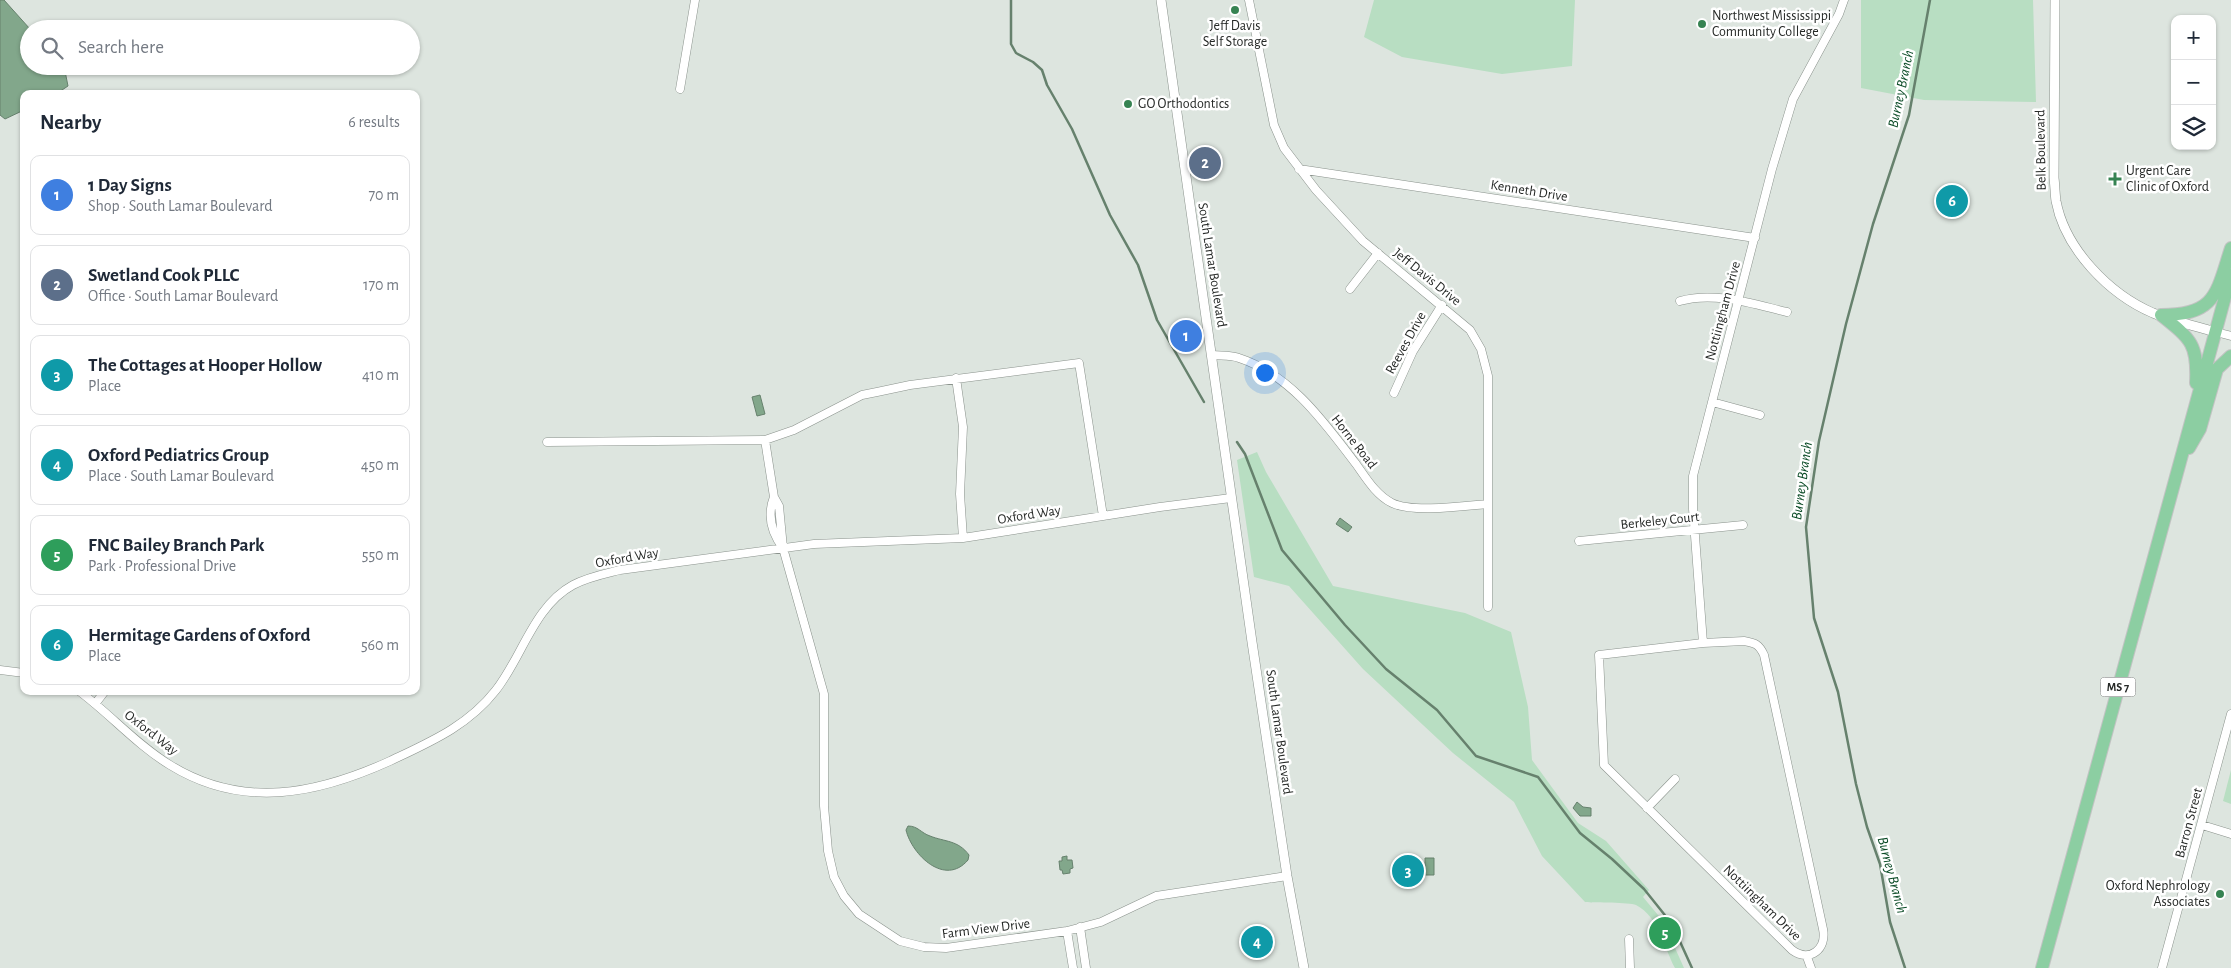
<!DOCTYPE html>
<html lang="en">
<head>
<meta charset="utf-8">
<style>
  body { margin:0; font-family:"Alegreya Sans",sans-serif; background:#f6f6f7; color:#1f2937 }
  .controls { position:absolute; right:15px; top:15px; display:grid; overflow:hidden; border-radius:10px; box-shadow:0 1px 4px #0004 }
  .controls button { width:45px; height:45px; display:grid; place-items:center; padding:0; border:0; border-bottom:1px solid #e0e1e3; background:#fff; color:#1f2937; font:25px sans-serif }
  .you { position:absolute; left:1264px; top:372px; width:18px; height:18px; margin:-12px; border:4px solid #fff; border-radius:50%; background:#1a73e8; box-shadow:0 0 0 8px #1a73e833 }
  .badge { display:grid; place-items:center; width:32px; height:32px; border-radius:50%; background:#b45309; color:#fff; font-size:16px; font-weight:700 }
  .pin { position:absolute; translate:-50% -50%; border:2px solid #fff; box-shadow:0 1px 5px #0006 }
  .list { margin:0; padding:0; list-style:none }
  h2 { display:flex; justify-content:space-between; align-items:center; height:65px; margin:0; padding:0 20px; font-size:21px }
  h2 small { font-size:16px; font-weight:400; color:#747a83 }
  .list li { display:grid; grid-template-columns:32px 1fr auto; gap:15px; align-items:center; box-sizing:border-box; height:80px; margin:0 10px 10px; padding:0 10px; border:1px solid #e0e1e3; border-radius:10px }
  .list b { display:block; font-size:19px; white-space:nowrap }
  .list p { margin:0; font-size:16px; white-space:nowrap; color:#747a83 }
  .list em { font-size:16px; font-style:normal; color:#747a83 }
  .icon { flex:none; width:28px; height:28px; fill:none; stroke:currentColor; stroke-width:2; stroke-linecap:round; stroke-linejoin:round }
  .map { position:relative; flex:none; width:2231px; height:968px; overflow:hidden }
  .search { position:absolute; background:#fff; box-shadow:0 1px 4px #0004; left:20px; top:20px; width:400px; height:55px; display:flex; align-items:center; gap:12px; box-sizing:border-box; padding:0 18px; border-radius:28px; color:#747a83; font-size:19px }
  .panel { position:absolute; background:#fff; box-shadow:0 1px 4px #0004; left:20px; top:90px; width:400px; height:605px; border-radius:10px }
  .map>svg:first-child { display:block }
  .green { fill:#b8dec2 }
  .water { fill:#82a78b; stroke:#66816d }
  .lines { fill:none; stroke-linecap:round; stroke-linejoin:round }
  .stream { stroke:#66816d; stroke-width:2.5 }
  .minor-casing { stroke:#8a928c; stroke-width:9 }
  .tertiary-casing { stroke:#8a928c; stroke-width:10 }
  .trunk-casing { stroke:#c2c3c3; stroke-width:14 }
  .minor { stroke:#fff; stroke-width:8 }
  .tertiary { stroke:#fff; stroke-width:9 }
  .trunk { stroke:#8ccea2; stroke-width:12 }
  .poi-dot { fill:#368352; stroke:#fff; stroke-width:2 }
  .labels { text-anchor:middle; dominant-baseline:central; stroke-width:5; stroke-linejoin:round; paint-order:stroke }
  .shield { fill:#fff; stroke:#676968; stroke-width:1 }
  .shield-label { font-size:12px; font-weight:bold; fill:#262927 }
  .poi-label { font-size:14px; fill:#262927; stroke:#fff; text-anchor:start }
  .street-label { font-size:14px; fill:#262927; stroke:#fff }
  .water-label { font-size:15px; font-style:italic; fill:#0a4b26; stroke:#fff }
</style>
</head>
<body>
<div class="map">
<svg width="2231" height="968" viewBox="0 0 2231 968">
  <rect width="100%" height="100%" fill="#dde5df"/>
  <path class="green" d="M 1374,0 L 1575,0 L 1572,66 L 1502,74 L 1402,57 L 1364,37 Z
    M 1861,0 L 2033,0 L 2036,102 L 1924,100 L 1861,88 Z
    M 1257,452 L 1266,472 L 1333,586 L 1465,613 L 1511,632 L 1528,707 L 1532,760 L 1578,823 L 1606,841 L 1649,890 L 1643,897 L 1663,921 L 1684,968 L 1675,968 C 1664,948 1659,917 1636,905 C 1629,902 1595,903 1585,902 L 1542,856 L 1514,802 L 1453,753 L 1363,669 L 1289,586 L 1254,577 L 1237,460 Z
    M 2231,770 L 2231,804 L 2223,801 Z"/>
  <path class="water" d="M 0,0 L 4,0 L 30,29 L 29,66 L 64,66 L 68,86 L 56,94 L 24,94 L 24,110 L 5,119 L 0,115 Z
    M 760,395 L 765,414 L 757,416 L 752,397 Z
    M 1340,518 L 1352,527 L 1348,532 L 1336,524 Z
    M 1577,802 L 1583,807 L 1591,808 L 1591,816 L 1580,816 L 1573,808 Z
    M 908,826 C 918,826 921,833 930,836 C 945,842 958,840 969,855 L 968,860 C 945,887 912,855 906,830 Z
    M 1067,856 L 1067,860 L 1072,860 L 1073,868 L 1070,869 L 1070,873 L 1063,874 L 1062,870 L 1060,870 L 1059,861 L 1062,861 L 1062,857 Z
    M 1425,858 L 1434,858 L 1434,875 L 1425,875 Z"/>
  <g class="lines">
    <path class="stream" d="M 1011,0 L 1011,44 L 1016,53 L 1033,62 L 1042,70 L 1047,85 L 1072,129 L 1110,215 L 1138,265 L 1157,320 L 1204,402
      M 1237,442 L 1245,454 L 1282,550 L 1345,625 L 1386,669 L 1437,710 L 1476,756 L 1538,777 L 1580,833 L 1612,859 L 1644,889 L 1664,914 L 1677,935 L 1692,968
      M 1905,968 L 1890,922 L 1880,864 L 1867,827 L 1856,784 L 1838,692 L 1814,618 L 1806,527 L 1819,441 L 1846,324 L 1873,224 L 1909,115 L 1930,0"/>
    <defs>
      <path id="minor" d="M 1249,0 L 1274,125 L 1284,148 L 1316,190 L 1363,241 L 1470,330 L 1481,349 L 1488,376 L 1488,607
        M 680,89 L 695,0
        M 1299,169 L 1755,238
        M 1350,289 L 1378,253
        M 1680,301 C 1714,291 1753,304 1787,312
        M 2216,332 L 2231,336
        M 1212,355 C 1221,356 1231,355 1239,358 C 1291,375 1324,422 1356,464 C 1366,478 1376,495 1392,503 C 1412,513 1464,506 1487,504
        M 956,378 L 963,427 L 960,494 L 963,538
        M 1394,393 L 1413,351 L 1442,305
        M 1712,402 L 1760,415
        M 765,440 L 774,497 L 779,506 L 783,548 L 824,694 L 824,806 L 828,851 L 834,877 L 844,896 L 859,914 L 900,941 L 924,947 L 946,948 L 1067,931 L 1101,922 L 1156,896 L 1287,876
        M 547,442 L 765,440 L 794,430 L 862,395 L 877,392 L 910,385 L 1079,363 L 1103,516
        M 774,497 C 767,515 771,532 783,548
        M 1579,541 L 1743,525
        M 1744,641 C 1755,643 1759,644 1764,655 L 1823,929 C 1827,949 1810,963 1792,950 L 1604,765 L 1599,655 L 1703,643 Z
        M 1703,643 L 1693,509 L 1693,476 L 1772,169 L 1793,99 L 1839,14 L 1844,0
        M 0,670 L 24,673
        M 79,691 C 110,714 137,745 170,765 C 243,810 317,794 390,761 C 430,742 468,726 496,690 C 522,657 534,606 573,585 C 588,577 604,574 620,570 L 814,544 L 963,538 L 1160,507 L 1231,498
        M 95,704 L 105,691
        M 1647,808 L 1675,779
        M 2202,825 L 2231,834
        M 1080,927 L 1086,968
        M 1067,931 L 1073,968
        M 1629,939 L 1630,968
        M 1807,957 L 1811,968
        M 2162,968 L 2231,714"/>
      <path id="tertiary" d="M 1161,0 L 1252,642 L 1287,876 L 1304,968
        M 2055,0 L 2054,178 C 2055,186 2055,194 2056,201 C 2065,249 2109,294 2153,313 C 2173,321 2195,326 2216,332"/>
      <path id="trunk" d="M 2161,315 C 2216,315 2216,294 2231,248
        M 2161,315 C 2191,339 2198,344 2196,383
        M 2189,448 L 2200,429 L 2217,369 L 2231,356
        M 2042,968 L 2231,275"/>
    </defs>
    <use href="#minor" class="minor-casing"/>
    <use href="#tertiary" class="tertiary-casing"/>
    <use href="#trunk" class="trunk-casing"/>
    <use href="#minor" class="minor"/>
    <use href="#tertiary" class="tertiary"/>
    <use href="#trunk" class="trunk"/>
  </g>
  <g class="poi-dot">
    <circle cx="1235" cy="10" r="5"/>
    <circle cx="1702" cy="24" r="5"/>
    <circle cx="1128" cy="104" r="5"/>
    <path d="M2112.5 171.5h5v5h5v5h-5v5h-5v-5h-5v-5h5z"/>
    <circle cx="2220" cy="894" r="5"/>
  </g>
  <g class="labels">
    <rect class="shield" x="2100.5" y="677.5" width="35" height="19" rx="4"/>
    <g class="shield-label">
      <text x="2118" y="687">MS 7</text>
    </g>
    <g class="poi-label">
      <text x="1712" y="16">Northwest Mississippi<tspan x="1712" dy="16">Community College</tspan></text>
      <text x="1235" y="26" text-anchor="middle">Jeff Davis<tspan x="1235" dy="16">Self Storage</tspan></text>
      <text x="1138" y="104">GO Orthodontics</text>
      <text x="2126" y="171">Urgent Care<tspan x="2126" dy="16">Clinic of Oxford</tspan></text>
      <text x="2210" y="886" text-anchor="end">Oxford Nephrology<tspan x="2210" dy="16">Associates</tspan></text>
    </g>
    <g class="street-label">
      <text transform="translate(2041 150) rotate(-91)">Belk Boulevard</text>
      <text transform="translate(1529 191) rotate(9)">Kenneth Drive</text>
      <text transform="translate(1212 265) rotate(81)">South Lamar Boulevard</text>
      <text transform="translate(1427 277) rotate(39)">Jeff Davis Drive</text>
      <text transform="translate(1723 311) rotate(-75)">Nottiingham Drive</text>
      <text transform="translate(1406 343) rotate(-61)">Reeves Drive</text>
      <text transform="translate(1354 442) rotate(52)">Horne Road</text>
      <text transform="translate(1029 515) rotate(-9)">Oxford Way</text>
      <text transform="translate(1660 521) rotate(-6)">Berkeley Court</text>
      <text transform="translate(627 558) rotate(-10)">Oxford Way</text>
      <text transform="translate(1279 732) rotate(82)">South Lamar Boulevard</text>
      <text transform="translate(151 733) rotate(38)">Oxford Way</text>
      <text transform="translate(2189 823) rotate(-75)">Barron Street</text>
      <text transform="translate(1762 903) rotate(44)">Nottiingham Drive</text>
      <text transform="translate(986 929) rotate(-7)">Farm View Drive</text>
    </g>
    <g class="water-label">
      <text transform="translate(1901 89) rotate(-78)">Burney Branch</text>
      <text transform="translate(1802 481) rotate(-82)">Burney Branch</text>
      <text transform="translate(1892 875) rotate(75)">Burney Branch</text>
    </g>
  </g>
</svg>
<div class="controls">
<button>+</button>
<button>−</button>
<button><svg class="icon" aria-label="layers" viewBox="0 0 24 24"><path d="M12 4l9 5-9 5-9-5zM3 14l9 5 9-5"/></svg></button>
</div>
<div class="you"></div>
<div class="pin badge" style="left:1186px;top:336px;background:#3f7fe0">1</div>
<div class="pin badge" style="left:1205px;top:163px;background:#5c6f8a">2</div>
<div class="pin badge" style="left:1408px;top:871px;background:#0f9aa8">3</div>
<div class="pin badge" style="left:1257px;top:942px;background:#0f9aa8">4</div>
<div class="pin badge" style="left:1665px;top:933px;background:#2e9e5b">5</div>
<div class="pin badge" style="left:1952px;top:201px;background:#0f9aa8">6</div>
<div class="search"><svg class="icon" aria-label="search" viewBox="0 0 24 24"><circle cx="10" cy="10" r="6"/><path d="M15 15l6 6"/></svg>Search here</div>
<section class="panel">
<h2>Nearby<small>6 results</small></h2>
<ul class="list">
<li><span class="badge" style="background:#3f7fe0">1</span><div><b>1 Day Signs</b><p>Shop · South Lamar Boulevard</p></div><em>70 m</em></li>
<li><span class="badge" style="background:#5c6f8a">2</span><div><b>Swetland Cook PLLC</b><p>Office · South Lamar Boulevard</p></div><em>170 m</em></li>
<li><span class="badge" style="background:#0f9aa8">3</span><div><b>The Cottages at Hooper Hollow</b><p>Place</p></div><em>410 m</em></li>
<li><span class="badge" style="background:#0f9aa8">4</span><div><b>Oxford Pediatrics Group</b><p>Place · South Lamar Boulevard</p></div><em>450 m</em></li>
<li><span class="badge" style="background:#2e9e5b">5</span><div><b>FNC Bailey Branch Park</b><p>Park · Professional Drive</p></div><em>550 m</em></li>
<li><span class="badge" style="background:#0f9aa8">6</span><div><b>Hermitage Gardens of Oxford</b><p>Place</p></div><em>560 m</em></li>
</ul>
</section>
</div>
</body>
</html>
